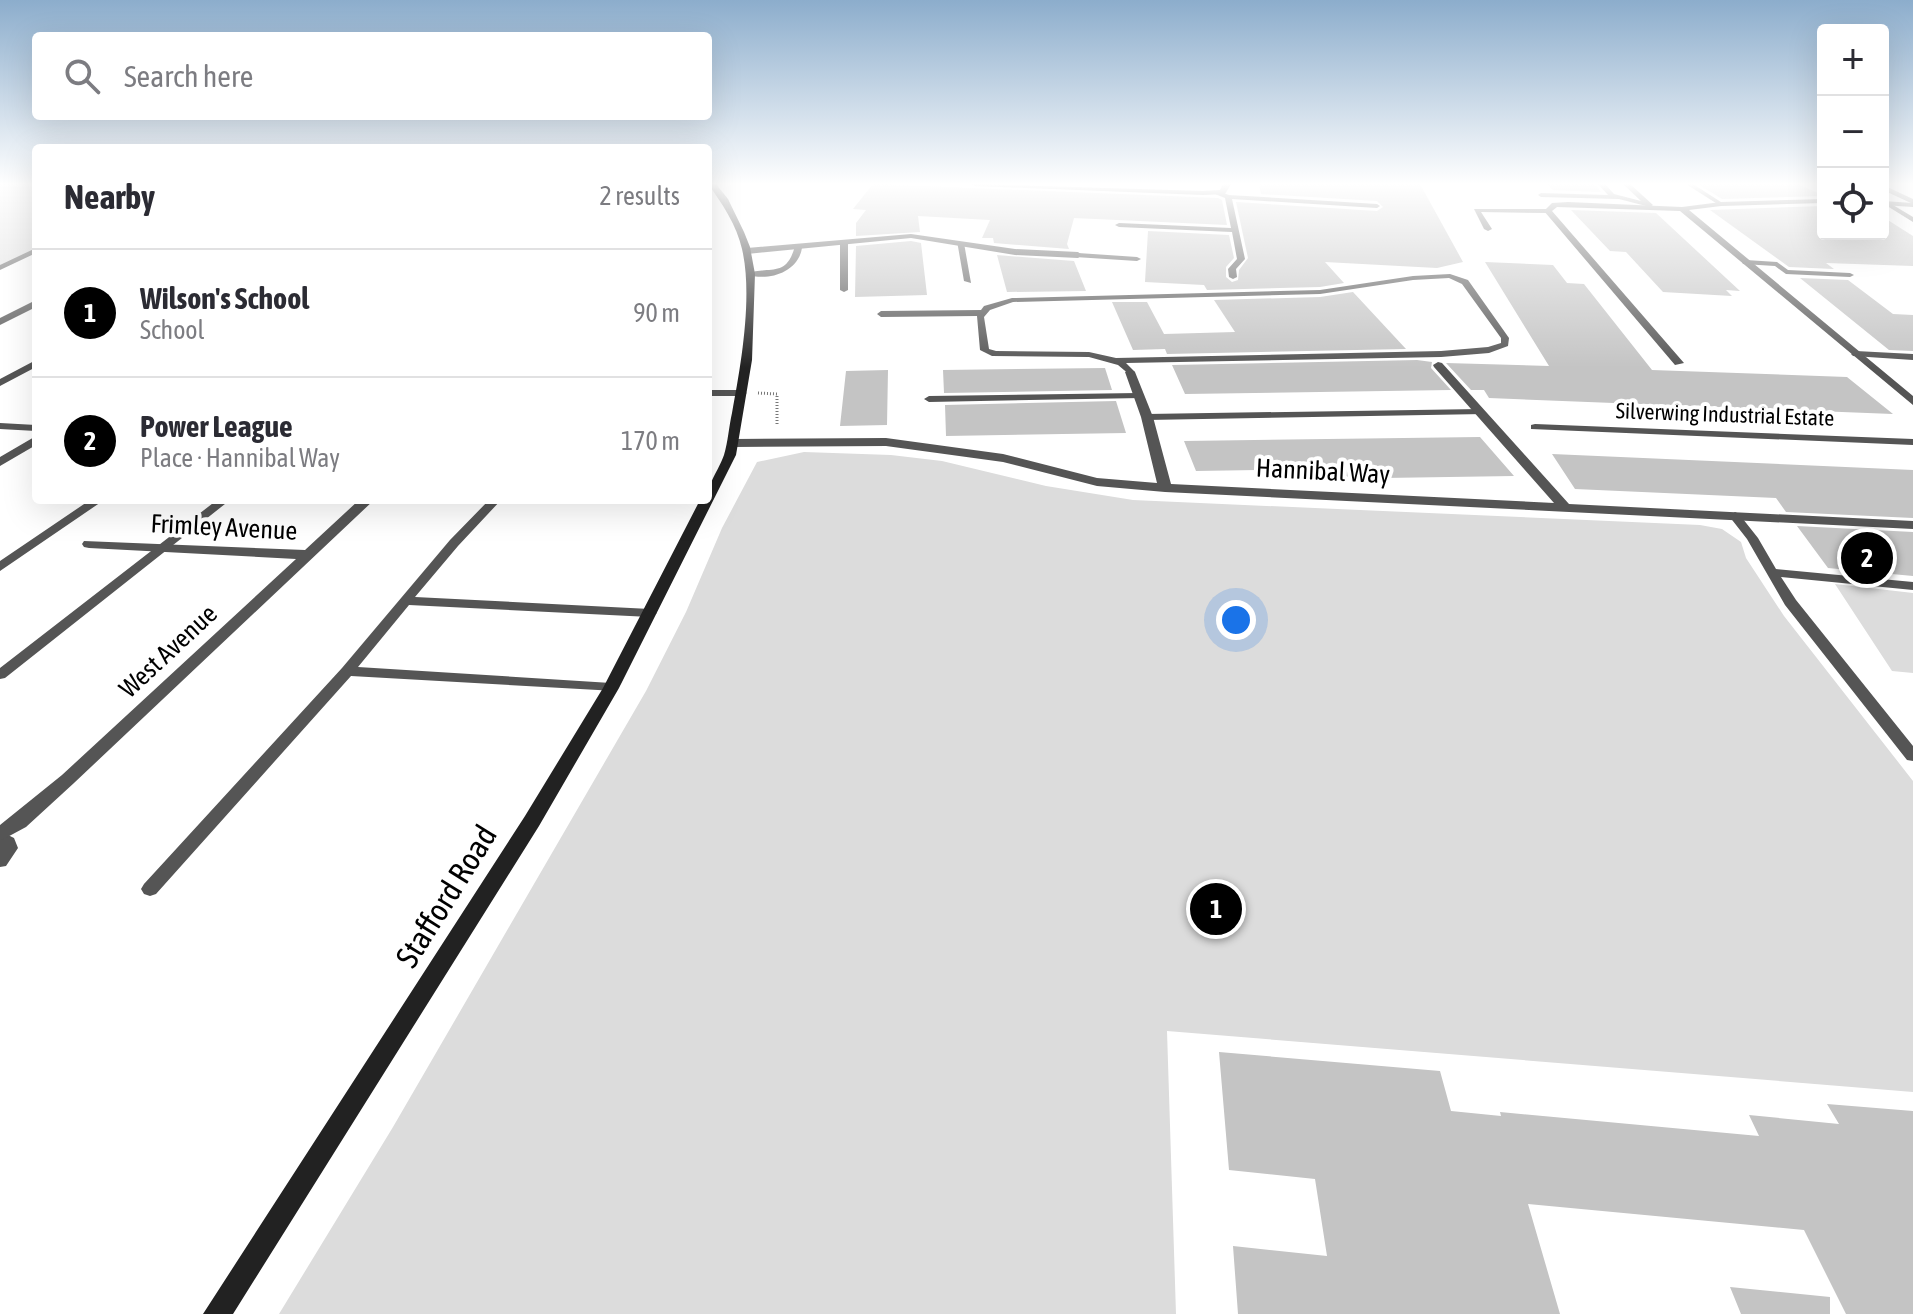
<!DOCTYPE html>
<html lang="en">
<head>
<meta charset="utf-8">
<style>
  body { margin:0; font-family:"Asap Condensed",sans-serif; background:#f7f7f7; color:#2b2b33 }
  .controls { position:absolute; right:24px; top:24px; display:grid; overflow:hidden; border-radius:8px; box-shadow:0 8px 32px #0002 }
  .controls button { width:72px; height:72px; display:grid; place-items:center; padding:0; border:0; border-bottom:2px solid #e1e1e2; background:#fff; color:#2b2b33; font:40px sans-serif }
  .you { position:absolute; left:1236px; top:620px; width:28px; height:28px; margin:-20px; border:6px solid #fff; border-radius:50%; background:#1a73e8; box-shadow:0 0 0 12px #1a73e833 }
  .badge { display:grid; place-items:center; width:52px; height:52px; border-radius:50%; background:#000; color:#fff; font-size:26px; font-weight:700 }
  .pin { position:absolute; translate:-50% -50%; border:4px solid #fff; box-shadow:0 2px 8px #0006 }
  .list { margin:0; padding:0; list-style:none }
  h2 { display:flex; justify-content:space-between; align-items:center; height:104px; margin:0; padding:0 32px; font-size:34px }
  h2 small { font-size:26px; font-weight:400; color:#7c7c81 }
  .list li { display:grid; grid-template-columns:52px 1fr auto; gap:24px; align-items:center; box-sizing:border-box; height:128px; padding:0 32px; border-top:2px solid #e1e1e2 }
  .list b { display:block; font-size:30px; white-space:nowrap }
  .list p { margin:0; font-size:26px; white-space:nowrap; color:#7c7c81 }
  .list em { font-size:26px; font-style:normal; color:#7c7c81 }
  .icon { flex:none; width:44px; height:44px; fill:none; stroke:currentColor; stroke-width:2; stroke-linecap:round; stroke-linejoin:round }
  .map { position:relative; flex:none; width:1913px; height:1314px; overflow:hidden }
  .search { position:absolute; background:#fff; box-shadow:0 8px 32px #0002; left:32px; top:32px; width:680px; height:88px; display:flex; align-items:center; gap:20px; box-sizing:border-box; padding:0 28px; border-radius:8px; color:#7c7c81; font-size:30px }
  .panel { position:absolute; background:#fff; box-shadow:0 8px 32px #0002; left:32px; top:144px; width:680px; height:360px; border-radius:8px }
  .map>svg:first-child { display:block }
  .green { fill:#dcdcdc }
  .building { fill:#c4c4c4 }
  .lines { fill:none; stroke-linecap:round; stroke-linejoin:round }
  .path { stroke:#777; stroke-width:3; stroke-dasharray:1 2; stroke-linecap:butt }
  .lane { fill:#555; fill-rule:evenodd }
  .street { fill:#555; fill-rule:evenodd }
  .secondary { fill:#222; fill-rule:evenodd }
  .labels { text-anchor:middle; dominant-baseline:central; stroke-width:8; stroke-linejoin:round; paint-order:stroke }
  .far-street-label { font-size:22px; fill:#000; stroke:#fff }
  .street-label { font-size:26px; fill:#000; stroke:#fff }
  .near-street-label { font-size:32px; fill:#000; stroke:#fff }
</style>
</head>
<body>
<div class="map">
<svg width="1913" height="1314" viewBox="0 0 1913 1314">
  <rect width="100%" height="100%" fill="#fff"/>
  <path class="green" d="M 0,184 L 36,184 L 36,250 L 0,267 Z
    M 804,452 L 891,455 L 942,461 L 1046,486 L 1133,500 L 1700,525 L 1722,529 L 1741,542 L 1746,558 L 1784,616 L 1913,781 L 1913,1092 L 1167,1031 L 1176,1314 L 279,1314 L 393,1127 L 646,691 L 686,612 L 722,528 L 757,462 Z
    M 1835,584 L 1913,593 L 1913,673 L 1892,671 Z"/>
  <path class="building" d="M 873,184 L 1218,198 L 1222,200 L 1227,225 L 1074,218 L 1067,244 L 1069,249 L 994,243 L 993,238 L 982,238 L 990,220 L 918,216 L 920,232 L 856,236 L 856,223 L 866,210 L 853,209 Z
    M 1259,184 L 1420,184 L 1463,262 L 1437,268 L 1325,262 L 1344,283 L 1320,287 L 1207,290 L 1204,285 L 1145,282 L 1148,231 L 1229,235 L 1234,258 L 1226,267 L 1226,277 L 1232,282 L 1238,280 L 1239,270 L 1248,258 L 1236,202 L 1377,211 L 1383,207 L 1377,201 L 1261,194 Z
    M 1547,184 L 1595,184 L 1601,192 L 1553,190 Z
    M 1698,184 L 1797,184 L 1823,195 L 1823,196 L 1722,199 Z
    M 1823,206 L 1823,234 L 1883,234 L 1883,217 L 1913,236 L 1913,266 L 1826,263 L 1834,269 L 1789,267 L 1710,210 Z
    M 1571,210 L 1656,213 L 1740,291 L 1726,290 L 1732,296 L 1663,292 L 1626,252 L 1610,251 Z
    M 911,241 L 921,243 L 927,295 L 855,297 L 856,246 Z
    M 997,255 L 1074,261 L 1086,291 L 1007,292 Z
    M 1485,262 L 1553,265 L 1567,283 L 1584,284 L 1652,370 L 1847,377 L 1893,414 L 1489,398 L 1484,390 L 1471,390 L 1446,363 L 1549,366 Z
    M 1800,278 L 1848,280 L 1893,314 L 1913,315 L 1913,351 L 1889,350 Z
    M 1353,292 L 1406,349 L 1167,354 L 1165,349 L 1133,350 L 1112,302 L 1147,302 L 1164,334 L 1235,332 L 1214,300 L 1320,297 Z
    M 1417,360 L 1432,362 L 1431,368 L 1451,390 L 1185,394 L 1172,365 Z
    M 1105,368 L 1112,390 L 944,393 L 943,370 Z
    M 888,370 L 887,425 L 840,426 L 846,371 Z
    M 1116,401 L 1126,433 L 946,436 L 945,405 Z
    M 1480,437 L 1514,476 L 1318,479 L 1312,469 L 1196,471 L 1184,441 Z
    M 1552,454 L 1913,470 L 1913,518 L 1786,512 L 1776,498 L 1575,489 Z
    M 1797,526 L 1913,532 L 1913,576 L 1828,568 Z
    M 1219,1052 L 1440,1071 L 1451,1111 L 1501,1116 L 1500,1112 L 1759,1136 L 1749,1115 L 1839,1124 L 1827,1104 L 1913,1111 L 1913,1314 L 1846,1314 L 1804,1230 L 1528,1204 L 1560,1314 L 1238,1314 L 1233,1246 L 1327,1256 L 1315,1179 L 1229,1170 Z
    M 1730,1287 L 1830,1297 L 1830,1314 L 1741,1314 Z"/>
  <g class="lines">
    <path class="path" d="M 758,393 L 777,394 L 777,425"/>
    <path class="lane" d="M 1598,184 L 1605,184 L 1614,194 L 1641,201 L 1623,184 L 1630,184 L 1653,205 L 1650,207 L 1619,199 L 1541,197 L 1538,195 L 1541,193 L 1608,195 Z
      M 1686,184 L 1693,184 L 1724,204 L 1719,205 Z
      M 1883,185 L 1913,199 L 1913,204 L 1883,190 Z
      M 1217,191 L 1229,195 L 1377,204 L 1380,206 L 1377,208 L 1232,199 L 1245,259 L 1236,269 L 1237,277 L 1233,279 L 1229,277 L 1228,269 L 1237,259 L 1232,232 L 1119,227 L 1115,225 L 1119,223 L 1231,228 L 1225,198 L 1215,194 Z
      M 1884,202 L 1888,202 L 1913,217 L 1913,222 L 1884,204 Z
      M 1474,209 L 1548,209 L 1551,211 L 1548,213 L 1481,212 L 1492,229 L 1488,231 L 1484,229 Z
      M 844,240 L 848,242 L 848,290 L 844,292 L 840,290 L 840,242 Z
      M 957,241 L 964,243 L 971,283 L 964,281 Z
      M 795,246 L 802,248 C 798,273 767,282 746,274 C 770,265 786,279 795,246 Z
      M 36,248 L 36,253 L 0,270 L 0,265 Z
      M 1078,253 L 1137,257 L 1141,259 L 1137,261 L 1075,257 L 1074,255 Z
      M 1746,260 L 1777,262 L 1788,270 L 1850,273 L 1854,275 L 1850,277 L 1786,274 L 1775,266 L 1743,264 L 1742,262 Z
      M 1450,274 L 1468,280 L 1509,338 L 1508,346 L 1489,353 L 1441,357 L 1126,363 L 1135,372 L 1130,375 L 1118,365 L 1089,357 L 992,356 L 980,350 L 977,316 L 881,317 L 877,314 L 881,311 L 981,310 L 984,306 L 1012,298 L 1320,290 L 1413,276 ZM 1449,278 L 1462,284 L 1501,338 L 1501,343 L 1488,347 L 1441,351 L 1116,358 L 1089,352 L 996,351 L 989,349 L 984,317 L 990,310 L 1013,302 L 1320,294 L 1413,280 Z
      M 1856,351 L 1913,354 L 1913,360 L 1853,356 L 1851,354 Z
      M 36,360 L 36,367 L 0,386 L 0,379 Z
      M 1138,393 L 1141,394 L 1141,398 L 929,402 L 924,399 L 929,396 Z
      M 1480,409 L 1485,412 L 1484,414 L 1147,420 L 1142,417 L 1147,414 Z
      M 0,423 L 36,425 L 36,431 L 0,429 Z
      M 1535,424 L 1913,439 L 1913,445 L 1531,429 L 1531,425 Z
      M 90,500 L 104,500 L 0,571 L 0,561 Z
      M 217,500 L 230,500 L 5,678 L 0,679 L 0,668 Z
      M 489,500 L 501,500 L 458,546 L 415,597 L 650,609 L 657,613 L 650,617 L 409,605 L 358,667 L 611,683 L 616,685 L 618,688 L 616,691 L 351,676 L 156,894 L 150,896 L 144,894 L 141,889 L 144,884 L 342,668 L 450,540 Z
      M 1735,512 L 1739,514 L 1758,538 L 1776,569 L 1913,582 L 1913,590 L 1781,577 L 1796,600 L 1913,746 L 1913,761 L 1907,760 L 1785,605 L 1747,539 L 1729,516 Z
      M 0,831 L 14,838 L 18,848 L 6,866 L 0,867 Z"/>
    <path class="street" d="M 971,184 L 1203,191 L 1220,190 L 1223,184 L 1231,184 L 1225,194 L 1203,195 L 975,186 Z
      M 1823,199 L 1823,203 L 1721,206 L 1689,210 L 1913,396 L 1913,405 L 1680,211 L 1557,207 L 1552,211 L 1684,363 L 1675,365 L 1544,211 L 1552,203 L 1568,202 L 1682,207 L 1721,202 Z
      M 1883,201 L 1913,203 L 1913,207 L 1883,205 Z
      M 911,234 L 1015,249 L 1078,252 L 1082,255 L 1078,258 L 1015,255 L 911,238 L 747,254 L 743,251 L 747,248 Z
      M 36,300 L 36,307 L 0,325 L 0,318 Z
      M 1438,362 L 1442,363 L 1569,504 L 1913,521 L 1913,529 L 1165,492 L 1097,486 L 1003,462 L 886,446 L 734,447 L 728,443 L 734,439 L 886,438 L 1003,454 L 1097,478 L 1157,483 L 1141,417 L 1125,372 L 1130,369 L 1135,372 L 1153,417 L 1171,484 L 1554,503 L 1434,367 L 1433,365 Z
      M 708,390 L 741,390 L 747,393 L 741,396 L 708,396 Z
      M 36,436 L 36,445 L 0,466 L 0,457 Z
      M 359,500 L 374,500 L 74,783 L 26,827 L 0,841 L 0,825 L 62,775 L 296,559 L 89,548 L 84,547 L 82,544 L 84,541 L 305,550 Z"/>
    <path class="secondary" d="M 708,184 L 716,184 L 728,199 L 744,232 L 750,247 L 755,274 L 752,360 L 736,455 L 619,688 L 539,826 L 233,1314 L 203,1314 L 525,816 L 603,688 L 700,500 L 708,500 C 708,481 718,472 724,455 C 728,442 729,426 732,413 C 741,365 753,296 742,249 C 737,226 722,203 708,184 Z"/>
  </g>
  <linearGradient id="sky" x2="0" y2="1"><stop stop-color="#8cadcc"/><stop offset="0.5" stop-color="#fff"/><stop offset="1" stop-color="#fff" stop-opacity="0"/></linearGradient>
  <rect width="1913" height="368" fill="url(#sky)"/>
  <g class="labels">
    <g class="far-street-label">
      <text transform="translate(1725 414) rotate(2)">Silverwing Industrial Estate</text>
    </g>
    <g class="street-label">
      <text transform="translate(1323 471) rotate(3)">Hannibal Way</text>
      <text transform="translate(224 527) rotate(3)">Frimley Avenue</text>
      <text transform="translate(168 651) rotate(-43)">West Avenue</text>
    </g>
    <g class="near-street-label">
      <text transform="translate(446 896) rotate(-58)">Stafford Road</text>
    </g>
  </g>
</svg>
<div class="controls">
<button>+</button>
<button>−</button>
<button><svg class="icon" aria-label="locate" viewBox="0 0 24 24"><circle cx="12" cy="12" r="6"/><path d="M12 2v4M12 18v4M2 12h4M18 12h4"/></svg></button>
</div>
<div class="you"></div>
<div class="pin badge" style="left:1216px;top:909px">1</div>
<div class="pin badge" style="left:1867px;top:558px">2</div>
<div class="search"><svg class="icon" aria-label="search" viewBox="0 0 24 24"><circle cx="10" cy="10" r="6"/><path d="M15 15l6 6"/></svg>Search here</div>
<section class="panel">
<h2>Nearby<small>2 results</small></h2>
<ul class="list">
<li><span class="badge">1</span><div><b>Wilson's School</b><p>School</p></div><em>90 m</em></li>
<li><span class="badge">2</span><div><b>Power League</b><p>Place · Hannibal Way</p></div><em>170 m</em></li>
</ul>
</section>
</div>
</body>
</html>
